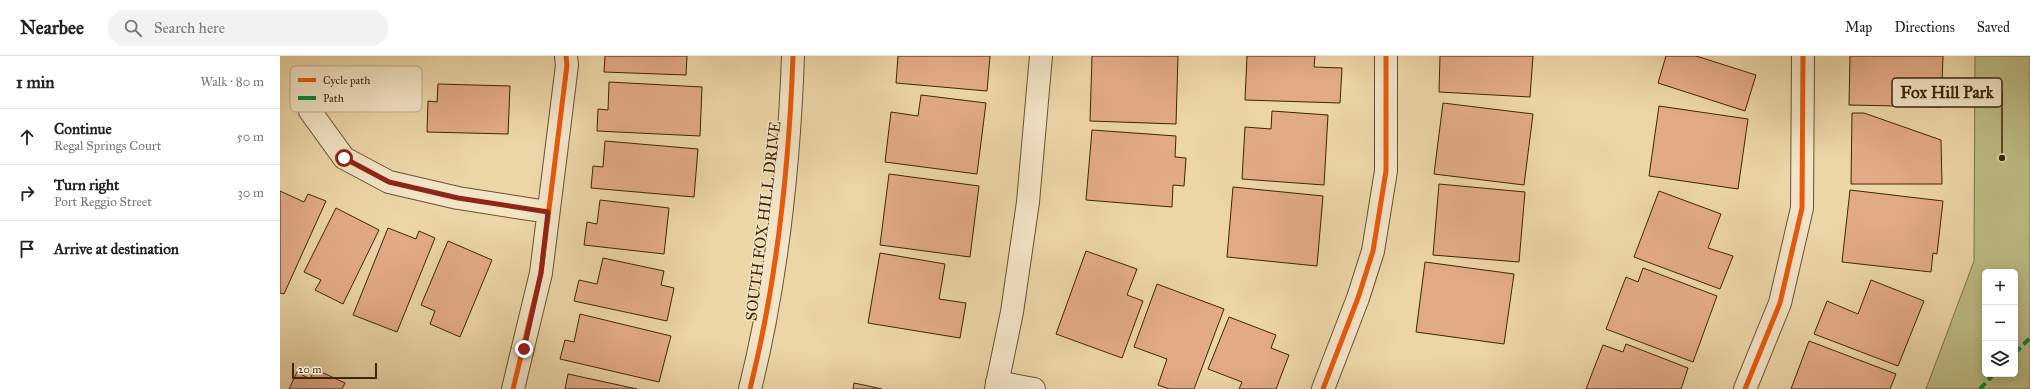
<!DOCTYPE html>
<html lang="en">
<head>
<meta charset="utf-8">
<style>
  body { margin:0; font-family:"IM FELL Great Primer",serif; background:#f2f2f2; color:#222 }
  .controls { position:absolute; right:12px; bottom:12px; display:grid; overflow:hidden; border-radius:6px; box-shadow:0 2px 10px #0003 }
  .controls button { width:36px; height:36px; display:grid; place-items:center; padding:0; border:0; border-bottom:1px solid #e0e0e0; background:#fff; color:#222; font:20px sans-serif }
  .scale { position:absolute; left:12px; bottom:10px; width:85px; box-sizing:border-box; padding-left:4px; border:2px solid #3c2606; border-top:0; font-size:11px; line-height:14px; white-space:nowrap; color:#3c2606; -webkit-text-stroke:3px #f3e4c6; paint-order:stroke }
  .stop { position:absolute; width:12px; height:12px; margin:-9px; border:3px solid #8f2418; border-radius:50%; background:#fff }
  .stop.end { background:#8f2418; border-color:#fff; box-shadow:0 1px 4px #0008 }
  .list { margin:0; padding:0; list-style:none }
  h2 { display:flex; justify-content:space-between; align-items:center; height:52px; margin:0; padding:0 16px; font-size:17px }
  h2 small { font-size:13px; font-weight:400; color:#767676 }
  .list li { display:grid; grid-template-columns:26px 1fr auto; gap:12px; align-items:center; box-sizing:border-box; height:56px; padding:0 16px; border-top:1px solid #e0e0e0 }
  .list b { display:block; font-size:15px; white-space:nowrap }
  .list p { margin:0; font-size:13px; white-space:nowrap; color:#767676 }
  .list em { font-size:13px; font-style:normal; color:#767676 }
  .icon { flex:none; width:22px; height:22px; fill:none; stroke:currentColor; stroke-width:2; stroke-linecap:round; stroke-linejoin:round }
  .map { position:relative; flex:none; width:1750px; height:333px; overflow:hidden }
  header { display:flex; align-items:center; gap:24px; box-sizing:border-box; height:56px; padding:0 20px; background:#fff; border-bottom:1px solid #e0e0e0 }
  header strong { font-size:19px }
  nav { display:flex; gap:22px; margin-inline-start:auto; font-size:14px }
  .search { width:280px; height:36px; background:#f2f2f2; display:flex; align-items:center; gap:10px; box-sizing:border-box; padding:0 14px; border-radius:22px; color:#767676; font-size:15px }
  main { display:flex }
  aside { flex:1; background:#fff }
  .map>svg:first-child { display:block }
  .green { fill:#bcbc84; stroke:#7c7145; fill-rule:evenodd }
  .building { fill:#e3aa87; stroke:#3c2606 }
  .lines { fill:none; stroke-linecap:round; stroke-linejoin:round }
  .minor-casing { stroke:#68522e; stroke-width:24 }
  .tertiary-casing { stroke:#68522e; stroke-width:24 }
  .minor { stroke:#f3e4c6; stroke-width:22 }
  .tertiary { stroke:#f3e4c6; stroke-width:22 }
  .quiet { stroke:#00873e; stroke-width:4; stroke-dasharray:8 4; stroke-linecap:butt }
  .cycleway-casing { stroke:#f3e4c6; stroke-width:8 }
  .cycleway { stroke:#e8590c; stroke-width:5 }
  .route { stroke:#8f2418; stroke-width:5 }
  .labels { text-anchor:middle; dominant-baseline:central; stroke-width:3; stroke-linejoin:round; paint-order:stroke }
  .street-label { font-size:16px; fill:#3c2606; stroke:#f3e4c6 }
  .key { fill:#f3e4c6; stroke:#bcab8c; stroke-width:1 }
  .key-label { font-size:11px; fill:#3c2606 }
  .leader { fill:none; stroke:#3c2606; stroke-width:1.5 }
  .callout-dot { fill:#3c2606; stroke:#f3e4c6; stroke-width:1.5 }
  .callout { fill:#f3e4c6; stroke:#3c2606; stroke-width:1.5 }
  .callout-label { font-size:17px; text-anchor:middle; font-weight:bold; fill:#3c2606 }
</style>
</head>
<body>
<header>
<strong>Nearbee</strong>
<div class="search"><svg class="icon" aria-label="search" viewBox="0 0 24 24"><circle cx="10" cy="10" r="6"/><path d="M15 15l6 6"/></svg>Search here</div>
<nav><a>Map</a><a>Directions</a><a>Saved</a></nav>
</header>
<main>
<aside>
<h2>1 min<small>Walk · 80 m</small></h2>
<ul class="list">
<li><svg class="icon" aria-label="ahead" viewBox="0 0 24 24"><path d="M12 20V5M6 11l6-6 6 6"/></svg><div><b>Continue</b><p>Regal Springs Court</p></div><em>50 m</em></li>
<li><svg class="icon" aria-label="right" viewBox="0 0 24 24"><path d="M7 20v-9h11M14 6l5 5-5 5"/></svg><div><b>Turn right</b><p>Port Reggio Street</p></div><em>30 m</em></li>
<li><svg class="icon" aria-label="arrive" viewBox="0 0 24 24"><path d="M6 21V4h12l-3 4 3 4H6"/></svg><div><b>Arrive at destination</b></div></li>
</ul>
</aside>
<div class="map">
<svg width="1750" height="333" viewBox="0 0 1750 333">
  <rect width="100%" height="100%" fill="#ecd5a7"/>
  <filter id="stains"><feTurbulence type="fractalNoise" baseFrequency=".005" numOctaves="4"/><feColorMatrix values="0 0 0 0 .2 0 0 0 0 .09 0 0 0 0 .02 0 0 0 .5 -.17"/></filter>
  <radialGradient id="worn" r=".72"><stop offset=".6" stop-color="#630" stop-opacity="0"/><stop offset="1" stop-color="#630" stop-opacity=".3"/></radialGradient>
  <path class="green" d="M 1695,0 L 1750,0 L 1750,333 L 1646,333 L 1694,205 ZM 1705,216 L 1735,216 L 1735,318 L 1705,318 Z"/>
  <path class="building" d="M 325,0 L 407,0 L 406,19 L 324,16 Z
    M 618,0 L 710,0 L 707,35 L 616,27 Z
    M 812,0 L 898,0 L 896,68 L 810,65 Z
    M 967,0 L 1035,0 L 1034,11 L 1062,12 L 1060,47 L 965,44 Z
    M 1160,0 L 1253,0 L 1250,41 L 1159,36 Z
    M 1386,0 L 1416,0 L 1476,19 L 1465,55 L 1378,27 Z
    M 1570,0 L 1663,0 L 1661,51 L 1569,49 Z
    M 329,26 L 422,31 L 420,80 L 317,75 L 318,53 L 328,54 Z
    M 158,28 L 230,30 L 228,78 L 147,76 L 148,45 L 157,46 Z
    M 641,39 L 706,47 L 697,118 L 605,106 L 611,56 L 638,60 Z
    M 1163,47 L 1253,58 L 1244,129 L 1154,118 Z
    M 1379,50 L 1468,63 L 1458,133 L 1369,120 Z
    M 992,55 L 1048,59 L 1044,129 L 962,123 L 965,71 L 991,73 Z
    M 1572,57 L 1584,57 L 1661,84 L 1662,128 L 1571,128 Z
    M 812,74 L 896,80 L 895,101 L 906,102 L 904,130 L 893,129 L 892,151 L 806,144 Z
    M 325,85 L 418,93 L 414,141 L 311,132 L 313,110 L 323,111 Z
    M 609,118 L 699,130 L 690,201 L 600,189 Z
    M 1159,128 L 1245,136 L 1239,206 L 1153,199 Z
    M 953,131 L 1043,140 L 1037,210 L 947,201 Z
    M 1570,134 L 1663,145 L 1657,198 L 1653,197 L 1651,216 L 1562,206 Z
    M 0,135 L 24,146 L 28,138 L 46,145 L 4,238 L 0,237 Z
    M 1379,135 L 1441,158 L 1428,192 L 1453,200 L 1440,233 L 1354,201 Z
    M 320,144 L 389,152 L 384,198 L 304,189 L 307,166 L 317,168 Z
    M 56,152 L 99,174 L 63,248 L 35,234 L 41,224 L 24,216 Z
    M 108,172 L 136,183 L 139,175 L 155,182 L 117,276 L 73,259 Z
    M 168,185 L 212,204 L 180,281 L 150,268 L 155,255 L 141,249 Z
    M 806,195 L 857,213 L 847,239 L 863,245 L 842,302 L 776,278 Z
    M 600,197 L 665,208 L 659,243 L 686,247 L 680,282 L 588,267 Z
    M 323,202 L 384,215 L 381,229 L 394,232 L 387,265 L 294,245 L 299,224 L 317,228 Z
    M 1145,206 L 1234,218 L 1224,288 L 1136,276 Z
    M 1363,212 L 1437,240 L 1413,306 L 1326,273 L 1346,221 L 1358,226 Z
    M 1591,224 L 1644,245 L 1618,310 L 1534,278 L 1547,245 L 1578,258 Z
    M 877,228 L 944,253 L 914,333 L 889,333 L 878,329 L 887,303 L 854,291 Z
    M 300,258 L 391,280 L 379,326 L 280,303 L 285,284 L 294,286 Z
    M 949,261 L 996,279 L 991,292 L 1009,299 L 996,333 L 959,333 L 962,326 L 928,313 Z
    M 1529,285 L 1616,318 L 1610,333 L 1511,333 Z
    M 1346,288 L 1408,312 L 1401,333 L 1306,333 L 1323,289 L 1343,296 Z
    M 35,313 L 65,327 L 62,333 L 9,333 L 17,316 L 30,323 Z
    M 288,318 L 357,333 L 285,333 Z
    M 574,327 L 602,333 L 573,333 Z"/>
  <g class="lines">
    <defs>
      <path id="minor" d="M 30,55 L 64,102 L 109,126 L 178,142 L 268,156
        M 717,326 L 754,333
        M 233,333 L 261,217 L 287,9 L 286,0
        M 716,333 L 732,256 L 748,146 L 761,0
        M 1043,333 L 1078,242 L 1093,195 L 1106,115 L 1106,0
        M 1465,333 L 1500,247 L 1522,152 L 1523,0"/>
      <path id="tertiary" d="M 470,333 C 497,225 509,111 513,0"/>
    </defs>
    <use href="#minor" class="minor-casing"/>
    <use href="#tertiary" class="tertiary-casing"/>
    <use href="#minor" class="minor"/>
    <use href="#tertiary" class="tertiary"/>
    <path class="quiet" d="M 1735,297 L 1750,282
      M 1700,333 L 1714,318"/>
    <defs>
      <path id="cycleway" d="M 233,333 L 261,217 L 287,9 L 286,0
        M 470,333 C 497,225 509,111 513,0
        M 1043,333 L 1078,242 L 1093,195 L 1106,115 L 1106,0
        M 1465,333 L 1500,247 L 1522,152 L 1523,0"/>
    </defs>
    <use href="#cycleway" class="cycleway-casing"/>
    <use href="#cycleway" class="cycleway"/>
  </g>
  <g class="lines">
    <path class="route" d="M 64,102 L 109,126 L 178,142 L 268,156 L 261,217 L 244,293"/>
  </g>
  <g class="labels">
    <g class="street-label">
      <text transform="translate(483 165) rotate(-83)">SOUTH FOX HILL DRIVE</text>
    </g>
  </g>
  <rect x="10" y="10" width="132" height="46" rx="6" class="key"/>
  <rect x="18" y="22" width="18" height="4" fill="#e8590c"/>
  <rect x="18" y="40" width="18" height="4" fill="#00873e"/>
  <g class="key-label">
    <text x="43" y="28">Cycle path</text>
    <text x="43" y="46">Path</text>
  </g>
  <path class="leader" d="M1722 102L1722 36"/>
  <circle class="callout-dot" cx="1722" cy="102" r="4"/>
  <rect class="callout" x="1612" y="22" width="110" height="29" rx="4"/>
  <g class="callout-label">
    <text x="1667" y="42">Fox Hill Park</text>
  </g>
  <rect width="100%" height="100%" filter="url(#stains)"/>
  <rect width="100%" height="100%" fill="url(#worn)"/>
</svg>
<div class="controls">
<button>+</button>
<button>−</button>
<button><svg class="icon" aria-label="layers" viewBox="0 0 24 24"><path d="M12 4l9 5-9 5-9-5zM3 14l9 5 9-5"/></svg></button>
</div>
<div class="scale">20 m</div>
<div class="stop" style="left:64px;top:102px"></div>
<div class="stop end" style="left:244px;top:293px"></div>
</div>
</main>
</body>
</html>
